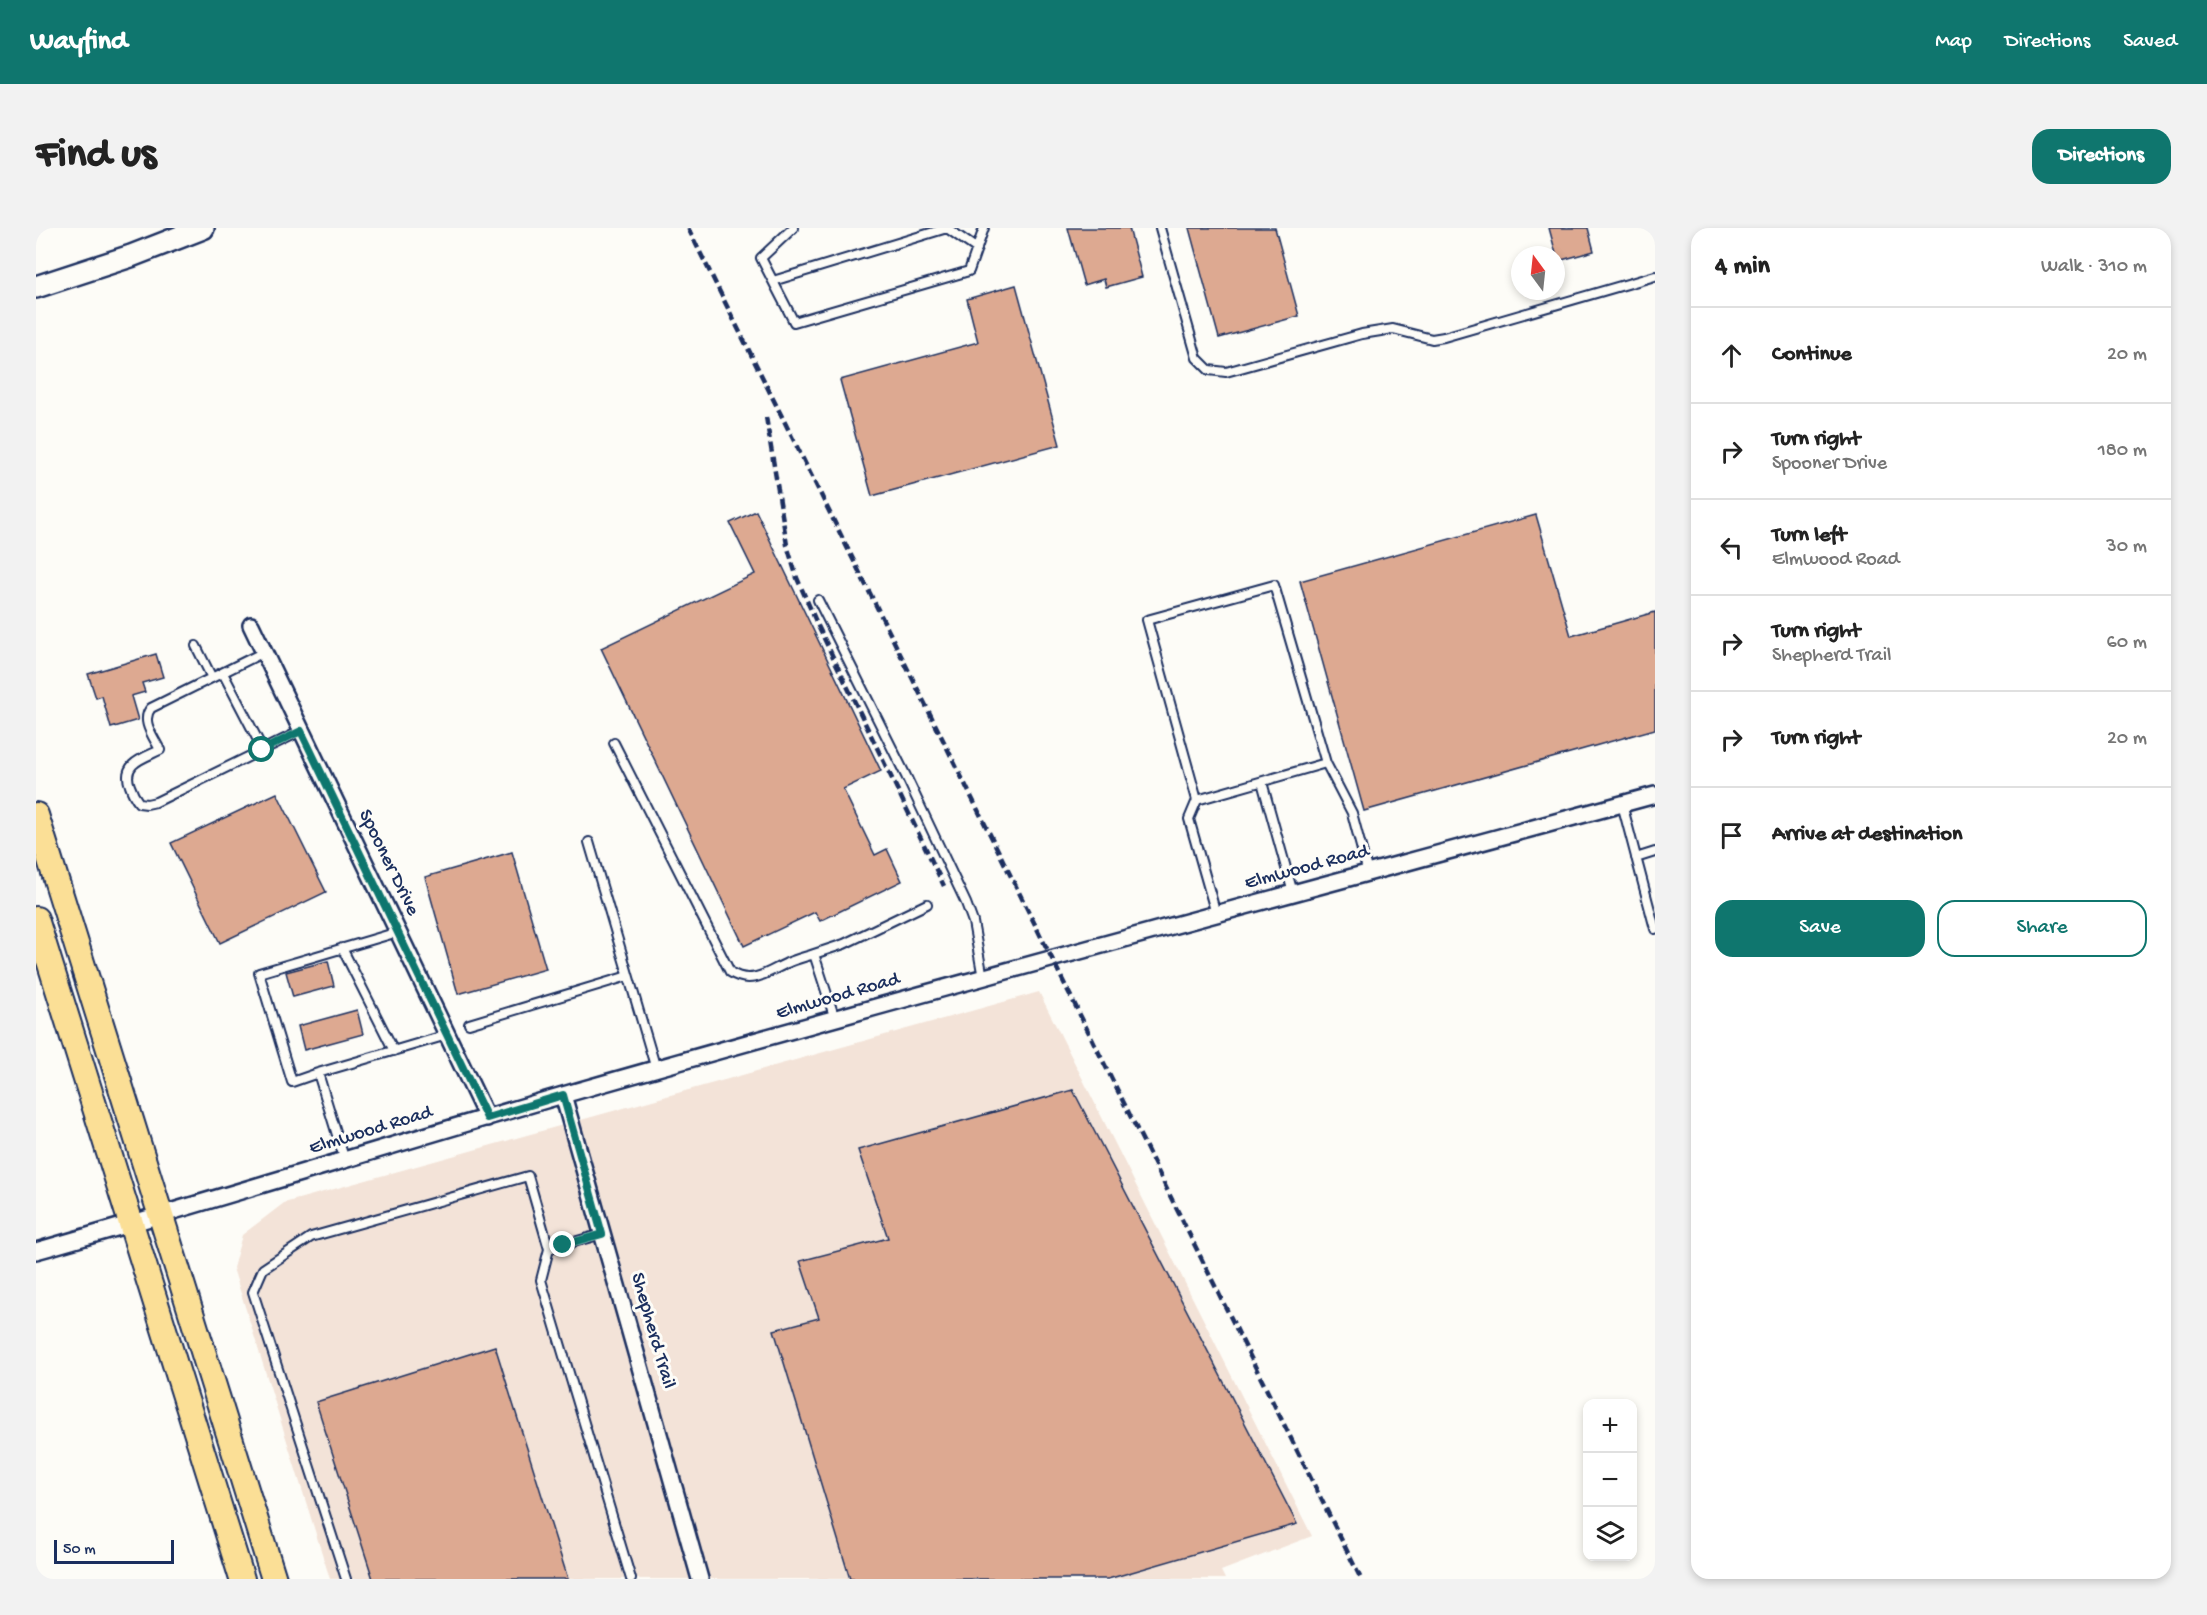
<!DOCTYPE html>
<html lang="en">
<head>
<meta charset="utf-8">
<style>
  body { margin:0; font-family:"Gochi Hand",sans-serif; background:#f2f2f2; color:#222 }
  .controls { position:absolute; right:18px; bottom:18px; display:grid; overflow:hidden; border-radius:12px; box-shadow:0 3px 9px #0003 }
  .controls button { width:54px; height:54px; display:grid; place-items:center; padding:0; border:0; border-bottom:2px solid #e0e0e0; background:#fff; color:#222; font:30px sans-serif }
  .compass { position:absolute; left:1475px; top:18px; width:54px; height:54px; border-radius:50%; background:#fff; box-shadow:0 3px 9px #0003; rotate:345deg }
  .scale { position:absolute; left:18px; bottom:15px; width:120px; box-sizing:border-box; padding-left:6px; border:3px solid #1b2f5e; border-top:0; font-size:16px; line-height:21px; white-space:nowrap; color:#1b2f5e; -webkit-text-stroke:4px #fdfcf7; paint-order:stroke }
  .stop { position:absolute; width:18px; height:18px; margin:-14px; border:4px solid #0f766e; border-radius:50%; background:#fff }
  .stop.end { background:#0f766e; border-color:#fff; box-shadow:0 2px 6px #0008 }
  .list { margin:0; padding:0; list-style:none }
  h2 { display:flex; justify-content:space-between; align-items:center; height:78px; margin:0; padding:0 24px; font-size:26px }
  h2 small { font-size:20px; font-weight:400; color:#767676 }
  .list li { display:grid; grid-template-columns:39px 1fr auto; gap:18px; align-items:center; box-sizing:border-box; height:96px; padding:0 24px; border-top:2px solid #e0e0e0 }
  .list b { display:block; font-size:22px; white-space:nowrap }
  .list p { margin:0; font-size:20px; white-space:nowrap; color:#767676 }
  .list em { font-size:20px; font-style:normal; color:#767676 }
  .actions { display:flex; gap:12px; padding:18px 24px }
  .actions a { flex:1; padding:14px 0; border:2px solid #0f766e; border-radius:18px; text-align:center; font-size:21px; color:#0f766e }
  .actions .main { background:#0f766e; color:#fff }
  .icon { flex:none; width:33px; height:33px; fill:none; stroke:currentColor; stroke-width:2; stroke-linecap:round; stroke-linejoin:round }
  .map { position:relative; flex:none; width:1619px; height:1351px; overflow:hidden; border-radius:18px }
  header { display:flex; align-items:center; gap:36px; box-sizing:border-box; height:84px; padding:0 30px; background:#0f766e; color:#fff }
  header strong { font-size:28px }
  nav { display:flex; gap:33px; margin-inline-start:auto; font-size:21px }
  .intro { display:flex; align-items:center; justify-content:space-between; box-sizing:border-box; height:144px; padding:0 36px }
  h1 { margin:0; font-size:42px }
  .button { padding:15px 27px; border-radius:18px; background:#0f766e; color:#fff; font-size:21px; font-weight:700 }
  main { display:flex; gap:36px; padding:0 36px }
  aside { flex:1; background:#fff; border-radius:18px; box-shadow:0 3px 9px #0003 }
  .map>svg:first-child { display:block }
  .built { fill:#f3e3d8 }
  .building { fill:#dda991; stroke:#1b2f5e; stroke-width:1.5 }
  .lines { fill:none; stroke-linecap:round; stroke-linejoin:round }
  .service-casing { stroke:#1b2f5e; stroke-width:12 }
  .minor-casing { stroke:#1b2f5e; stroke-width:20 }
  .secondary-casing { stroke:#1b2f5e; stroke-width:26 }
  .primary-casing { stroke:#1b2f5e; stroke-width:28 }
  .service { stroke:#fdfcf7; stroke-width:8 }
  .minor { stroke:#fdfcf7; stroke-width:15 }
  .secondary { stroke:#fdfcf7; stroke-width:21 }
  .primary { stroke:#fbdf96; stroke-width:24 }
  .rail { stroke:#1b2f5e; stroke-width:4.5; stroke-dasharray:9 4.5; stroke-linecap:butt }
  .route { stroke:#0f766e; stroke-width:8 }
  .labels { text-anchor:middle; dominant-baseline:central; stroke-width:6; stroke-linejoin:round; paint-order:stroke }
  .street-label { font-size:20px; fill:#1b2f5e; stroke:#fdfcf7 }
</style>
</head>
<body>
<header>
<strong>Wayfind</strong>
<nav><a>Map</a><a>Directions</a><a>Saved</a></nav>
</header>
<div class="intro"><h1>Find us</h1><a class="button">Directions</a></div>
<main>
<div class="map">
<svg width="1619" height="1351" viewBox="0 0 1619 1351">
  <rect width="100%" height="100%" fill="#fdfcf7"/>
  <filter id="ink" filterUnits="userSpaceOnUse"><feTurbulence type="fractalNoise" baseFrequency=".0167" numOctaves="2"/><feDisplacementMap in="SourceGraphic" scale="12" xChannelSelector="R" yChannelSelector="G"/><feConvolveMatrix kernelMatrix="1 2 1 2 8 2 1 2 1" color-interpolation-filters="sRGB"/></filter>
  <g filter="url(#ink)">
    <path class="built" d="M 1003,764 L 1276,1308 L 1185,1343 L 1189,1351 L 294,1351 L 197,1040 L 206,1007 L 248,975 Z"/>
    <path class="building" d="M 1032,0 L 1093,0 L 1106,49 L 1070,59 L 1068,51 L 1048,57 Z
      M 1153,0 L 1239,0 L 1263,88 L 1183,110 Z
      M 1513,0 L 1552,0 L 1558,23 L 1522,33 Z
      M 980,57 L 1024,217 L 836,268 L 804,152 L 942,114 L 931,71 Z
      M 720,283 L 845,543 L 807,561 L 839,627 L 851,621 L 866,653 L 784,693 L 779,684 L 708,718 L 565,420 L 719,346 L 694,295 Z
      M 1500,287 L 1535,408 L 1619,384 L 1619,501 L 1328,583 L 1264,353 Z
      M 120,426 L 127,449 L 106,455 L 109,464 L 95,468 L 102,492 L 75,500 L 66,468 L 60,470 L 52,446 Z
      M 241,565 L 290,664 L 184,715 L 135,615 Z
      M 476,624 L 510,741 L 422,766 L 389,649 Z
      M 292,733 L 298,758 L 257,769 L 250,744 Z
      M 321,782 L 327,806 L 268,822 L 262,798 Z
      M 1037,862 L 1261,1296 L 1072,1351 L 814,1351 L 738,1102 L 783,1090 L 764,1033 L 852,1010 L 822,922 Z
      M 459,1118 L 532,1351 L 337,1351 L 280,1174 Z"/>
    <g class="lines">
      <defs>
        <path id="service" d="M 757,0 L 725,30 L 758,94 L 933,43 L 948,0
          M 911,0 L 941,21
          M 1124,0 L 1161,130 L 1173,142 L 1190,144 L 1326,106 L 1357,101 L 1396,111 L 1408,109 L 1619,48
          M 737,53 L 911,0
          M 782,372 L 870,548 L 930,675 L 937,694 L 947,750
          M 160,418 L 176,450
          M 228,424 L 115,480 C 104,493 118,509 124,522 C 108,530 85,535 94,558 C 96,564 99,570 103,575 L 111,576 L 120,574 L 265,503
          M 187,445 L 227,522
          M 578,515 L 694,744 C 715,758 732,744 751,735 C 760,731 769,729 778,726 L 799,791
          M 1226,554 L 1257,665
          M 1161,572 L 1290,535
          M 1586,576 L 1619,701
          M 553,614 L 620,841
          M 1600,630 L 1619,624
          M 1180,686 L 1153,591 L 1161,572 L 1111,392 L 1238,357 L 1290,535 L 1316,585 L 1332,645
          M 306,720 L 358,823
          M 778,726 L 808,716 L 891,676
          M 433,796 L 592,748
          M 282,845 L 256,854 L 223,745 L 362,704
          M 309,933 L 282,845 L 411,807
          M 513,1021 L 566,1006
          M 310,1351 L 217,1064 L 227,1041 L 275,1009 L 492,948 L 513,1021 L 505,1052 L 595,1351"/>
        <path id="minor" d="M 215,397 L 451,890
          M 527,867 L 664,1351
          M 0,1023 C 176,973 351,918 527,867 C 890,763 1255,666 1619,567"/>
        <path id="secondary" d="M 0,59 L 95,28 L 167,0"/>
        <path id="primary" d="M 0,587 L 238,1351
          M 0,691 L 206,1351"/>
      </defs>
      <use href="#service" class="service-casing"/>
      <use href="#minor" class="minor-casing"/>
      <use href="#secondary" class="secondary-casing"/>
      <use href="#primary" class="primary-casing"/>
      <use href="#service" class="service"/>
      <use href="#minor" class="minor"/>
      <use href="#secondary" class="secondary"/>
      <use href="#primary" class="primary"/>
      <path class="rail" d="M 652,0 L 1325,1351
        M 730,189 L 751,317 L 761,350 L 782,398 L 908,658"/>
    </g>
  </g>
  <g class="lines" filter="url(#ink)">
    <path class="route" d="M 226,522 L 265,503 L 451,890 L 527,867 L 566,1006 L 527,1017"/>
  </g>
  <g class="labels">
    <g class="street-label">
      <text transform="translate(352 635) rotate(64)">Spooner Drive</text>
      <text transform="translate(1271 640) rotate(-15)">Elmwood Road</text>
      <text transform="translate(802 769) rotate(-16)">Elmwood Road</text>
      <text transform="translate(335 903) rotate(-17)">Elmwood Road</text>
      <text transform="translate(616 1103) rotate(74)">Shepherd Trail</text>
    </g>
  </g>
</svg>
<div class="controls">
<button>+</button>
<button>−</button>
<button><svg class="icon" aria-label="layers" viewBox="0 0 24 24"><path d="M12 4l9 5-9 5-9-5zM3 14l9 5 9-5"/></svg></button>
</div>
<svg class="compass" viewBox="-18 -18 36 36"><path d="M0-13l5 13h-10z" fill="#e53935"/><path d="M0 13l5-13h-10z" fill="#767676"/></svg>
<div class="scale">50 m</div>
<div class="stop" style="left:226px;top:522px"></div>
<div class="stop end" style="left:527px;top:1017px"></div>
</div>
<aside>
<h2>4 min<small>Walk · 310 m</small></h2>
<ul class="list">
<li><svg class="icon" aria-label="ahead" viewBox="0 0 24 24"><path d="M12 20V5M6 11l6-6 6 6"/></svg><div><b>Continue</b></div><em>20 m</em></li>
<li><svg class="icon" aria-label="right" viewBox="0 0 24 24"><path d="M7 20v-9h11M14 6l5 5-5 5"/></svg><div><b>Turn right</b><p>Spooner Drive</p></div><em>180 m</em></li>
<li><svg class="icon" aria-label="left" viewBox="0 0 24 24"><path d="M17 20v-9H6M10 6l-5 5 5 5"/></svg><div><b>Turn left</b><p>Elmwood Road</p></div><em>30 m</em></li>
<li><svg class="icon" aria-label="right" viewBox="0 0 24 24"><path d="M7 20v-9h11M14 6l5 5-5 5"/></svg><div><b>Turn right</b><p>Shepherd Trail</p></div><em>60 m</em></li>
<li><svg class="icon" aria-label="right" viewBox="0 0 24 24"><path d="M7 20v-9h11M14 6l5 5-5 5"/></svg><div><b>Turn right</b></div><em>20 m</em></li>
<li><svg class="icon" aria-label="arrive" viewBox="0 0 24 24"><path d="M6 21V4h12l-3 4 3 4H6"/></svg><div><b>Arrive at destination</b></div></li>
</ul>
<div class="actions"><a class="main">Save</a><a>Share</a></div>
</aside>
</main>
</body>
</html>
